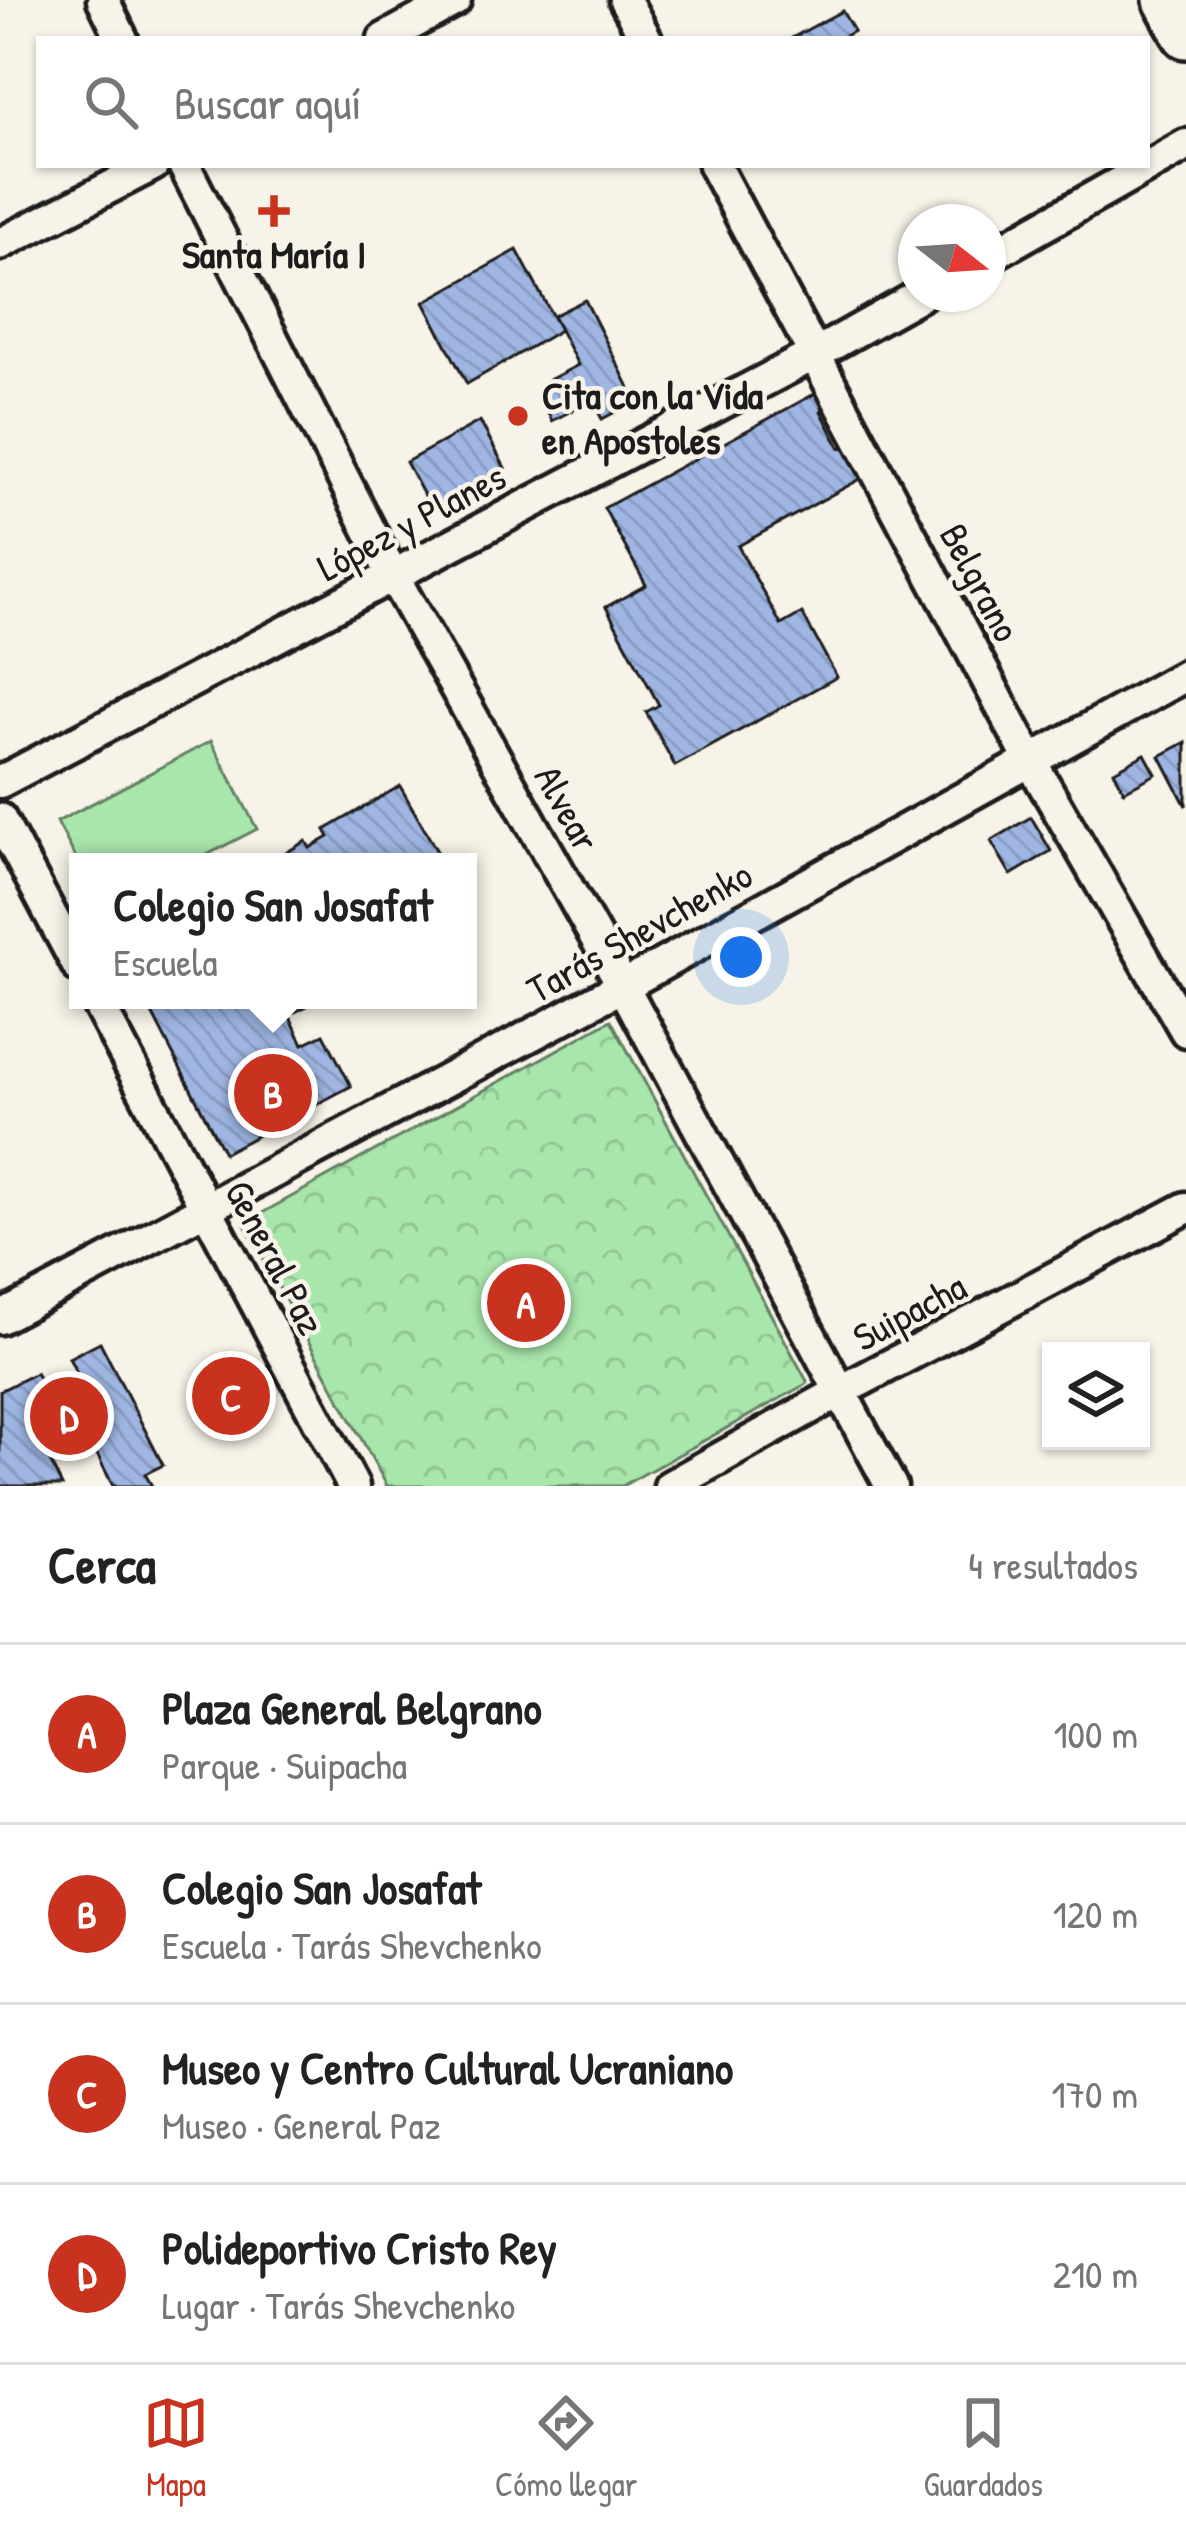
<!DOCTYPE html>
<html lang="es">
<head>
<meta charset="utf-8">
<style>
  body { margin:0; font-family:"Patrick Hand",sans-serif; background:#f2f2f2; color:#222 }
  .controls { position:absolute; right:36px; bottom:36px; display:grid; overflow:hidden; border-radius:0px; box-shadow:0 3px 9px #0004 }
  .controls button { width:108px; height:108px; display:grid; place-items:center; padding:0; border:0; border-bottom:3px solid #e0e0e0; background:#fff; color:#222; font:60px sans-serif }
  .compass { position:absolute; left:898px; top:204px; width:108px; height:108px; border-radius:50%; background:#fff; box-shadow:0 3px 9px #0004; rotate:107deg }
  .you { position:absolute; left:741px; top:957px; width:42px; height:42px; margin:-30px; border:9px solid #fff; border-radius:50%; background:#1a73e8; box-shadow:0 0 0 18px #1a73e833 }
  .badge { display:grid; place-items:center; width:78px; height:78px; border-radius:50%; background:#c8321e; color:#fff; font-size:39px; font-weight:700 }
  .pin { position:absolute; translate:-50% -50%; border:6px solid #fff; box-shadow:0 3px 12px #0006 }
  .popup { position:absolute; left:69px; top:853px; width:408px; height:156px; box-sizing:border-box; display:grid; place-content:center; border-radius:0px; background:#fff; filter:drop-shadow(0 3px 9px #0005); font-size:39px; white-space:nowrap; color:#767676 }
  .popup b { font-size:45px; color:#222 }
  .popup::after { content:''; position:absolute; left:50%; top:100%; margin-left:-24px; border:24px solid transparent; border-top-color:#fff }
  .list { margin:0; padding:0; list-style:none }
  h2 { display:flex; justify-content:space-between; align-items:center; height:156px; margin:0; padding:0 48px; font-size:51px }
  h2 small { font-size:39px; font-weight:400; color:#767676 }
  .list li { display:grid; grid-template-columns:78px 1fr auto; gap:36px; align-items:center; box-sizing:border-box; height:180px; padding:0 48px; border-top:3px solid #e0e0e0 }
  .list b { display:block; font-size:45px; white-space:nowrap }
  .list p { margin:0; font-size:39px; white-space:nowrap; color:#767676 }
  .list em { font-size:39px; font-style:normal; color:#767676 }
  .icon { flex:none; width:66px; height:66px; fill:none; stroke:currentColor; stroke-width:2; stroke-linecap:round; stroke-linejoin:round }
  .map { position:relative; flex:none; width:1186px; height:1486px; overflow:hidden }
  .search { position:absolute; background:#fff; box-shadow:0 3px 9px #0004; left:36px; right:36px; top:36px; height:132px; display:flex; align-items:center; gap:30px; box-sizing:border-box; padding:0 42px; border-radius:0px; color:#767676; font-size:45px }
  .sheet { height:876px; background:#fff }
  nav { display:flex; justify-content:space-around; align-items:center; box-sizing:border-box; height:168px; border-top:3px solid #e0e0e0; background:#fff; font-size:33px; color:#767676 }
  nav a { display:grid; justify-items:center; gap:6px }
  nav .on { color:#c8321e }
  .map>svg:first-child { display:block }
  .park { fill:url(#park-crowns); stroke:#628164; stroke-width:3 }
  .garden { fill:#a9e6ac; stroke:#628164; stroke-width:3 }
  .building { fill:url(#building-back-hatch); stroke:#1c1c1c; stroke-width:3 }
  .lines { fill:none; stroke-linecap:round; stroke-linejoin:round }
  .minor-casing { stroke:#1c1c1c; stroke-width:39 }
  .secondary-casing { stroke:#1c1c1c; stroke-width:54 }
  .minor { stroke:#f7f3e8; stroke-width:30 }
  .secondary { stroke:#f7f3e8; stroke-width:45 }
  .poi-dot { fill:#c8321e; stroke:#f7f3e8; stroke-width:4.5 }
  .labels { text-anchor:middle; dominant-baseline:central; stroke-width:9; stroke-linejoin:round; paint-order:stroke }
  .poi-label { font-size:39px; font-weight:bold; fill:#1c1c1c; stroke:#f7f3e8 }
  .street-label { font-size:39px; fill:#1c1c1c; stroke:#f7f3e8 }
</style>
</head>
<body>
<div class="map">
<svg width="1186" height="1486" viewBox="0 0 1186 1486">
  <defs>
    <pattern id="park-crowns" width="20" height="18" patternUnits="userSpaceOnUse" patternTransform="scale(3)"><rect width="20" height="18" fill="#a9e6ac"/><path d="M2 6a3 3 0 1 1 6 0M12 15a3 3 0 1 1 6 0" fill="none" stroke="#91c593"/></pattern>
    <pattern id="building-back-hatch" width="6" height="6" patternUnits="userSpaceOnUse" patternTransform="scale(3)"><rect width="6" height="6" fill="#9fb6e3"/><path d="M-1 5l2 2M0 0l6 6M5-1l2 2" fill="none" stroke="#889cc2"/></pattern>
  </defs>
  <rect width="100%" height="100%" fill="#f7f3e8"/>
  <filter id="ink" filterUnits="userSpaceOnUse"><feTurbulence type="fractalNoise" baseFrequency=".00833" numOctaves="2"/><feDisplacementMap in="SourceGraphic" scale="24" xChannelSelector="R" yChannelSelector="G"/><feConvolveMatrix kernelMatrix="1 2 1 2 8 2 1 2 1" color-interpolation-filters="sRGB"/></filter>
  <g filter="url(#ink)">
    <path class="park" d="M 611,1020 L 808,1383 L 622,1486 L 387,1486 L 244,1223 Z"/>
    <path class="garden" d="M 211,741 L 257,829 L 193,862 L 78,862 L 57,822 Z"/>
    <path class="building" d="M 842,11 L 854,31 L 839,39 L 790,39 Z
      M 517,250 L 560,330 L 467,384 L 424,302 Z
      M 585,300 L 636,401 L 602,419 L 592,400 L 552,421 L 538,392 L 550,386 L 547,381 L 578,365 L 553,316 Z
      M 818,392 L 826,408 L 821,411 L 840,448 L 848,444 L 866,476 L 738,546 L 781,625 L 802,613 L 837,677 L 675,766 L 646,712 L 659,705 L 606,607 L 646,585 L 604,508 Z
      M 480,421 L 505,468 L 431,508 L 406,462 Z
      M 1186,742 L 1186,806 L 1160,756 Z
      M 1145,754 L 1156,774 L 1124,791 L 1114,771 Z
      M 400,786 L 443,862 L 284,862 L 280,856 L 306,841 L 310,848 L 329,837 L 325,830 Z
      M 1031,817 L 1051,851 L 1011,875 L 991,841 Z
      M 145,1000 L 306,1000 L 309,1005 L 289,1015 L 303,1044 L 324,1034 L 351,1086 L 224,1153 Z
      M 100,1342 L 163,1465 L 145,1474 L 152,1486 L 113,1486 L 90,1440 L 50,1461 L 62,1486 L 0,1486 L 0,1391 L 36,1373 L 46,1391 L 77,1374 L 69,1358 Z"/>
    <g class="lines">
      <defs>
        <path id="minor" d="M 103,0 L 122,39
          M 625,0 L 646,39
          M 384,39 L 455,0
          M 184,165 L 392,574 L 623,986 L 891,1486
          M 714,165 L 1030,760 L 1186,1031
          M 0,244 L 153,165
          M 988,257 L 1186,145
          M 0,782 L 817,353 L 922,294
          M 0,819 L 78,966
          M 96,1000 L 353,1486
          M 0,1318 L 623,986 L 1186,675
          M 670,1486 L 841,1391 L 1186,1208"/>
        <path id="secondary" d="M 1167,0 L 1186,35"/>
      </defs>
      <use href="#minor" class="minor-casing"/>
      <use href="#secondary" class="secondary-casing"/>
      <use href="#minor" class="minor"/>
      <use href="#secondary" class="secondary"/>
    </g>
  </g>
  <g class="poi-dot">
    <path d="M268 193h12v12h12v12h-12v12h-12v-12h-12v-12h12z"/>
    <circle cx="518" cy="416" r="12"/>
  </g>
  <g class="labels">
    <g class="poi-label">
      <text x="274" y="253">Santa María I</text>
      <text x="542" y="394" text-anchor="start">Cita con la Vida<tspan x="542" dy="45">en Apostoles</tspan></text>
    </g>
    <g class="street-label">
      <text transform="translate(411 521) rotate(-28)">López y Planes</text>
      <text transform="translate(981 582) rotate(62)">Belgrano</text>
      <text transform="translate(568 808) rotate(61)">Alvear</text>
      <text transform="translate(639 931) rotate(-29)">Tarás Shevchenko</text>
      <text transform="translate(276 1257) rotate(62)">General Paz</text>
      <text transform="translate(909 1311) rotate(-28)">Suipacha</text>
    </g>
  </g>
</svg>
<div class="controls">
<button><svg class="icon" aria-label="layers" viewBox="0 0 24 24"><path d="M12 4l9 5-9 5-9-5zM3 14l9 5 9-5"/></svg></button>
</div>
<svg class="compass" viewBox="-18 -18 36 36"><path d="M0-13l5 13h-10z" fill="#e53935"/><path d="M0 13l5-13h-10z" fill="#767676"/></svg>
<div class="you"></div>
<div class="pin badge" style="left:526px;top:1303px">A</div>
<div class="pin badge" style="left:273px;top:1093px">B</div>
<div class="popup"><b>Colegio San Josafat</b>Escuela</div>
<div class="pin badge" style="left:231px;top:1396px">C</div>
<div class="pin badge" style="left:69px;top:1416px">D</div>
<div class="search"><svg class="icon" aria-label="search" viewBox="0 0 24 24"><circle cx="10" cy="10" r="6"/><path d="M15 15l6 6"/></svg>Buscar aquí</div>
</div>
<section class="sheet">
<h2>Cerca<small>4 resultados</small></h2>
<ul class="list">
<li><span class="badge">A</span><div><b>Plaza General Belgrano</b><p>Parque · Suipacha</p></div><em>100 m</em></li>
<li><span class="badge">B</span><div><b>Colegio San Josafat</b><p>Escuela · Tarás Shevchenko</p></div><em>120 m</em></li>
<li><span class="badge">C</span><div><b>Museo y Centro Cultural Ucraniano</b><p>Museo · General Paz</p></div><em>170 m</em></li>
<li><span class="badge">D</span><div><b>Polideportivo Cristo Rey</b><p>Lugar · Tarás Shevchenko</p></div><em>210 m</em></li>
</ul>
</section>
<nav>
<a class="on"><svg class="icon" aria-label="map" viewBox="0 0 24 24"><path d="M3 6l6-2 6 2 6-2v14l-6 2-6-2-6 2zM9 4v14M15 6v14"/></svg>Mapa</a>
<a><svg class="icon" aria-label="directions" viewBox="0 0 24 24"><path d="M12 3l9 9-9 9-9-9zM9 14v-3h6M13 9l2 2-2 2"/></svg>Cómo llegar</a>
<a><svg class="icon" aria-label="saved" viewBox="0 0 24 24"><path d="M7 4h10v16l-5-4-5 4z"/></svg>Guardados</a>
</nav>
</body>
</html>
